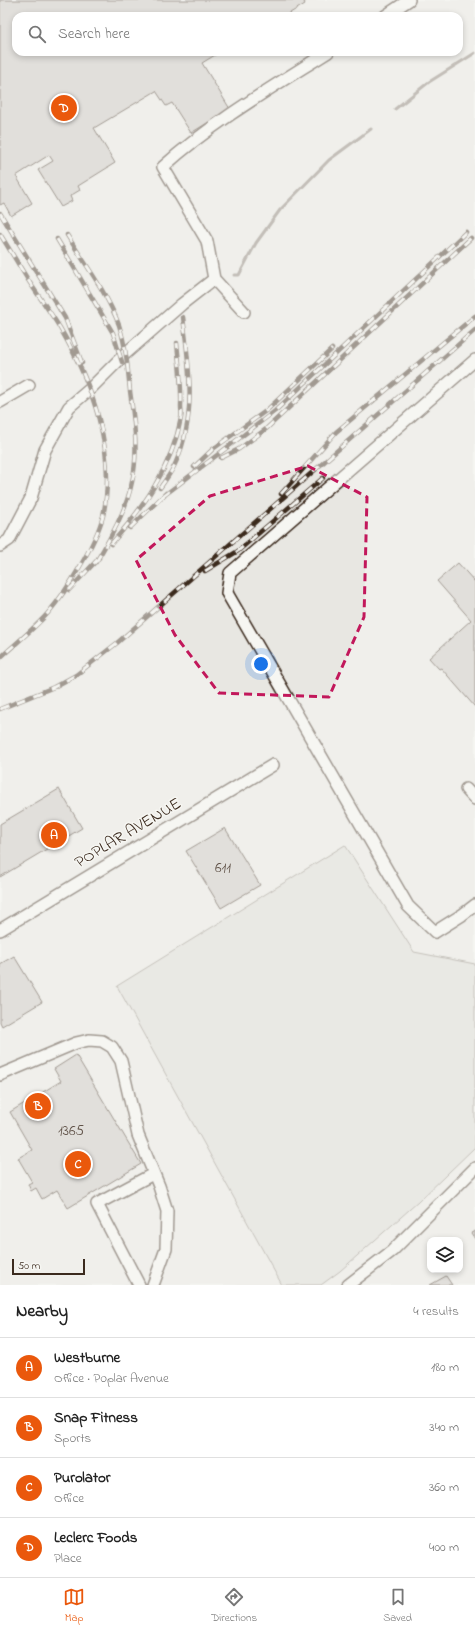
<!DOCTYPE html>
<html lang="en">
<head>
<meta charset="utf-8">
<style>
  body { margin:0; font-family:"Indie Flower",sans-serif; background:#f2f2f2; color:#222 }
  .controls { position:absolute; right:12px; bottom:12px; display:grid; overflow:hidden; border-radius:8px; box-shadow:0 2px 6px #0003 }
  .controls button { width:36px; height:36px; display:grid; place-items:center; padding:0; border:0; border-bottom:1px solid #e0e0e0; background:#fff; color:#222; font:20px sans-serif }
  .scale { position:absolute; left:12px; bottom:10px; width:73px; box-sizing:border-box; padding-left:4px; border:2px solid #3b2a1e; border-top:0; font-size:11px; line-height:14px; white-space:nowrap; color:#3b2a1e; -webkit-text-stroke:3px #f6f6f2; paint-order:stroke }
  .you { position:absolute; left:261px; top:664px; width:14px; height:14px; margin:-10px; border:3px solid #fff; border-radius:50%; background:#1a73e8; box-shadow:0 0 0 6px #1a73e833 }
  .badge { display:grid; place-items:center; width:26px; height:26px; border-radius:50%; background:#ea580c; color:#fff; font-size:13px; font-weight:700 }
  .pin { position:absolute; translate:-50% -50%; border:2px solid #fff; box-shadow:0 1px 4px #0006 }
  .list { margin:0; padding:0; list-style:none }
  h2 { display:flex; justify-content:space-between; align-items:center; height:52px; margin:0; padding:0 16px; font-size:17px }
  h2 small { font-size:13px; font-weight:400; color:#767676 }
  .list li { display:grid; grid-template-columns:26px 1fr auto; gap:12px; align-items:center; box-sizing:border-box; height:60px; padding:0 16px; border-top:1px solid #e0e0e0 }
  .list b { display:block; font-size:15px; white-space:nowrap }
  .list p { margin:0; font-size:13px; white-space:nowrap; color:#767676 }
  .list em { font-size:13px; font-style:normal; color:#767676 }
  .icon { flex:none; width:22px; height:22px; fill:none; stroke:currentColor; stroke-width:2; stroke-linecap:round; stroke-linejoin:round }
  .map { position:relative; flex:none; width:475px; height:1285px; overflow:hidden }
  .search { position:absolute; background:#fff; box-shadow:0 2px 6px #0003; left:12px; right:12px; top:12px; height:44px; display:flex; align-items:center; gap:10px; box-sizing:border-box; padding:0 14px; border-radius:12px; color:#767676; font-size:15px }
  .sheet { height:292px; background:#fff }
  nav { display:flex; justify-content:space-around; align-items:center; box-sizing:border-box; height:56px; border-top:1px solid #e0e0e0; background:#fff; font-size:11px; color:#767676 }
  nav a { display:grid; justify-items:center; gap:2px }
  nav .on { color:#ea580c }
  .map>svg:first-child { display:block }
  .built { fill:#e8e7e2; fill-rule:evenodd }
  .green { fill:#dad9d3; stroke:#8a8278 }
  .lines { fill:none; stroke-linecap:round; stroke-linejoin:round }
  .stream { stroke:#857a71; stroke-width:3 }
  .building { fill:#c8c3be; stroke:#3b2a1e }
  .minor-casing { stroke:#3b2a1e; stroke-width:14 }
  .minor { stroke:#f6f6f2; stroke-width:11 }
  .rail-casing { stroke:#3b2a1e; stroke-width:4.5 }
  .rail { stroke:#f6f6f2; stroke-width:3; stroke-dasharray:9; stroke-linecap:butt }
  .marked { fill:none; stroke:#c2185b; stroke-width:3; stroke-dasharray:8 5; stroke-linejoin:round }
  .labels { text-anchor:middle; dominant-baseline:central; stroke-width:3; stroke-linejoin:round; paint-order:stroke }
  .number-label { font-size:15px; fill:#5e5046 }
  .street-label { font-size:17px; fill:#3b2a1e; stroke:#f6f6f2 }
</style>
</head>
<body>
<div class="map">
<svg width="475" height="1285" viewBox="0 0 475 1285">
  <rect width="100%" height="100%" fill="#f6f6f2"/>
  <filter id="ink" filterUnits="userSpaceOnUse"><feTurbulence type="fractalNoise" baseFrequency=".025" numOctaves="2"/><feDisplacementMap in="SourceGraphic" scale="8" xChannelSelector="R" yChannelSelector="G"/><feConvolveMatrix kernelMatrix="1 2 1 2 8 2 1 2 1" color-interpolation-filters="sRGB"/></filter>
  <g filter="url(#ink)">
    <path class="built" d="M 0,0 L 475,0 L 475,1285 L 0,1285 ZM 16,16 L 459,16 L 459,52 L 16,52 ZM 430,1240 L 460,1240 L 460,1270 L 430,1270 Z"/>
    <path class="green" d="M 345,845 L 414,952 L 475,964 L 475,1147 L 418,1202 L 340,1271 L 321,1285 L 282,1285 L 117,986 Z"/>
    <g class="lines">
      <path class="stream" d="M 395,109 L 429,82 L 475,53
        M 234,275 L 239,275 L 256,243 L 280,210 L 329,160 L 371,129"/>
    </g>
    <path class="building" d="M 0,0 L 305,0 L 306,1 L 304,2 L 305,4 L 285,16 L 16,16 L 16,52 L 220,52 L 202,63 L 230,109 L 191,133 L 172,103 L 166,106 L 156,91 L 94,128 L 115,163 L 78,186 L 80,190 L 70,196 L 72,201 L 61,207 L 38,170 L 53,161 L 49,155 L 16,176 L 32,203 L 11,216 L 4,203 L 0,205 Z
      M 458,563 L 475,582 L 475,707 L 441,668 L 439,669 L 429,658 L 471,620 L 437,581 Z
      M 59,789 L 82,828 L 0,877 L 0,824 Z
      M 225,828 L 260,885 L 221,908 L 186,851 Z
      M 14,956 L 42,1002 L 2,1026 L 0,1022 L 0,964 Z
      M 76,1055 L 141,1164 L 68,1208 L 57,1190 L 42,1199 L 36,1188 L 31,1191 L 28,1184 L 32,1182 L 18,1158 L 32,1150 L 10,1112 L 61,1081 L 54,1069 Z
      M 475,1231 L 475,1239 L 471,1233 Z
      M 446,1276 L 452,1285 L 430,1285 Z"/>
    <g class="lines">
      <defs>
        <path id="minor" d="M 385,16 L 409,0
          M 214,279 L 244,312
          M 475,360 L 230,573 L 227,593 L 408,906 L 435,932 L 462,915 L 475,905
          M 0,402 L 29,385
          M 0,546 L 9,540 L 31,498 L 45,450 L 69,407 L 90,389 L 126,353 L 182,304 L 214,279 L 207,241 L 163,167 C 213,122 271,88 328,52
          M 466,789 L 475,799
          M 0,930 L 273,765
          M 0,1075 L 76,1043 L 89,1040 L 102,1041 L 112,1047 L 121,1061 L 138,1135 L 159,1186 L 167,1211 L 166,1249 L 153,1285
          M 139,1285 L 97,1204 L 153,1174
          M 348,1285 L 392,1251 L 475,1168"/>
      </defs>
      <use href="#minor" class="minor-casing"/>
      <use href="#minor" class="minor"/>
      <defs>
        <path id="rail" d="M 0,213 L 65,318 L 82,363
          M 0,234 C 10,250 20,267 30,283 C 40,298 51,313 60,328 C 92,383 117,452 103,516 C 96,543 67,591 48,613 C 34,629 16,643 0,658
          M 67,235 C 85,264 107,293 119,325 C 126,346 128,369 130,391 C 134,421 139,452 132,482 C 126,511 111,537 96,562
          M 57,239 L 113,333 L 122,362
          M 221,458 L 239,449 L 266,429 L 471,238
          M 194,467 L 213,449 L 267,410 L 332,349
          M 160,488 C 166,479 172,472 176,462 C 197,415 189,366 183,317
          M 281,494 L 336,432 L 475,316
          M 162,497 L 275,411 L 466,232
          M 130,528 L 166,493
          M 111,544 C 143,508 172,467 181,418 C 182,414 181,410 181,406 C 182,385 179,364 177,343
          M 205,571 L 238,551 L 323,478
          M 69,590 L 99,558
          M 0,709 L 54,687 L 76,675 L 117,643 L 475,330"/>
      </defs>
      <use href="#rail" class="rail-casing"/>
      <use href="#rail" class="rail"/>
    </g>
  </g>
  <path d="M0 0H475V1285H0ZM 308,466 L 367,497 L 364,617 L 329,697 L 219,693 L 175,635 L 136,560 L 210,496 Z" fill="#f6f6f2" fill-opacity=".55" fill-rule="evenodd"/>
  <path class="marked" d="M 308,466 L 367,497 L 364,617 L 329,697 L 219,693 L 175,635 L 136,560 L 210,496 Z"/>
  <g class="labels">
    <g class="number-label">
      <text x="223" y="868">611</text>
      <text x="71" y="1131">1365</text>
    </g>
    <g class="street-label">
      <text transform="translate(128 833) rotate(-31)">POPLAR AVENUE</text>
    </g>
  </g>
</svg>
<div class="controls">
<button><svg class="icon" aria-label="layers" viewBox="0 0 24 24"><path d="M12 4l9 5-9 5-9-5zM3 14l9 5 9-5"/></svg></button>
</div>
<div class="scale">50 m</div>
<div class="you"></div>
<div class="pin badge" style="left:54px;top:835px">A</div>
<div class="pin badge" style="left:38px;top:1106px">B</div>
<div class="pin badge" style="left:78px;top:1164px">C</div>
<div class="pin badge" style="left:64px;top:108px">D</div>
<div class="search"><svg class="icon" aria-label="search" viewBox="0 0 24 24"><circle cx="10" cy="10" r="6"/><path d="M15 15l6 6"/></svg>Search here</div>
</div>
<section class="sheet">
<h2>Nearby<small>4 results</small></h2>
<ul class="list">
<li><span class="badge">A</span><div><b>Westburne</b><p>Office · Poplar Avenue</p></div><em>180 m</em></li>
<li><span class="badge">B</span><div><b>Snap Fitness</b><p>Sports</p></div><em>340 m</em></li>
<li><span class="badge">C</span><div><b>Purolator</b><p>Office</p></div><em>360 m</em></li>
<li><span class="badge">D</span><div><b>Leclerc Foods</b><p>Place</p></div><em>400 m</em></li>
</ul>
</section>
<nav>
<a class="on"><svg class="icon" aria-label="map" viewBox="0 0 24 24"><path d="M3 6l6-2 6 2 6-2v14l-6 2-6-2-6 2zM9 4v14M15 6v14"/></svg>Map</a>
<a><svg class="icon" aria-label="directions" viewBox="0 0 24 24"><path d="M12 3l9 9-9 9-9-9zM9 14v-3h6M13 9l2 2-2 2"/></svg>Directions</a>
<a><svg class="icon" aria-label="saved" viewBox="0 0 24 24"><path d="M7 4h10v16l-5-4-5 4z"/></svg>Saved</a>
</nav>
</body>
</html>
